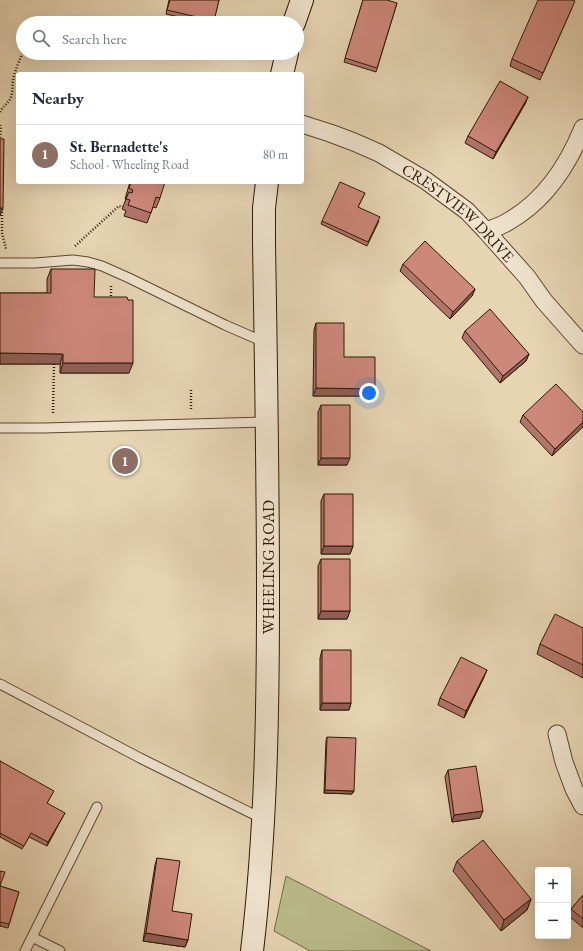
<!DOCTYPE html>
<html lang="en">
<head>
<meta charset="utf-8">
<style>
  body { margin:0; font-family:"EB Garamond",serif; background:#f2f2f3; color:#1f2937 }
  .controls { position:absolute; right:12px; bottom:12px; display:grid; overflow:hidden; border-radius:4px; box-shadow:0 4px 16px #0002 }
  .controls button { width:36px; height:36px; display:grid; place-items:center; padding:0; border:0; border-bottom:1px solid #e0e1e3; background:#fff; color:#1f2937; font:20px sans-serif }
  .you { position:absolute; left:369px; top:393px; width:14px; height:14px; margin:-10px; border:3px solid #fff; border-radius:50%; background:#1a73e8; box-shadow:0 0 0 6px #1a73e833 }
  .badge { display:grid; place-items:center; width:26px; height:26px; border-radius:50%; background:#111827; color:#fff; font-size:13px; font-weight:700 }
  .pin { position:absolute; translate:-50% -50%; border:2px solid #fff; box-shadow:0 1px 4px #0006 }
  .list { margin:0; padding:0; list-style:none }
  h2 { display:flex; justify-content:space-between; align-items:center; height:52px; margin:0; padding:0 16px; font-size:17px }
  h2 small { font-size:13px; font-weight:400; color:#747a83 }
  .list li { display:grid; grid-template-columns:26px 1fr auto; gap:12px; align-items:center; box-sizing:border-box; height:60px; padding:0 16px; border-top:1px solid #e0e1e3 }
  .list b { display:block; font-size:15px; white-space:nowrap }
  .list p { margin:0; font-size:13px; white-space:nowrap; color:#747a83 }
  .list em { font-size:13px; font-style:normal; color:#747a83 }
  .icon { flex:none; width:22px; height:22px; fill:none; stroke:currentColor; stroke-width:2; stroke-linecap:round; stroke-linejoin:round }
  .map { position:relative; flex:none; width:583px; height:951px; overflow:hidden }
  .search { position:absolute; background:#fff; box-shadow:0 4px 16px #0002; left:16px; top:16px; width:288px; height:44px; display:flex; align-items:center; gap:10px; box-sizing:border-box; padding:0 14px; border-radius:22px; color:#747a83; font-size:15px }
  .panel { position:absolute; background:#fff; box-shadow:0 4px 16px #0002; left:16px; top:72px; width:288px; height:112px; border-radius:4px }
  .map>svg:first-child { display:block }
  .green { fill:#b9bb89; stroke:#746a46 }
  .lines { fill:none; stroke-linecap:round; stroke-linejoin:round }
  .lane-casing { stroke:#5d482e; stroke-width:11 }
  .street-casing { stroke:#5d482e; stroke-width:19 }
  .secondary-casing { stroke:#2f1902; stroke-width:24 }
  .path { stroke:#2f1902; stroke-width:2.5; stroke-dasharray:1 2; stroke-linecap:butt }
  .lane { stroke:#efe3ce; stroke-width:9 }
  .street { stroke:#efe3ce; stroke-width:17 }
  .secondary { stroke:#efe3ce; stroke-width:22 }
  .wall { fill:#b0756b; stroke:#2f1902 }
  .shaded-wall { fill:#905f57; stroke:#2f1902 }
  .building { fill:#cd887c; stroke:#2f1902 }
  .labels { text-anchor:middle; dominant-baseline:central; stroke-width:3; stroke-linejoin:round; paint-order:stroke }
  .street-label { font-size:16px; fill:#2f1902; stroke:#efe3ce }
</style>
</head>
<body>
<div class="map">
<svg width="583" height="951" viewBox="0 0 583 951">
  <rect width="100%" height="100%" fill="#e6d4b3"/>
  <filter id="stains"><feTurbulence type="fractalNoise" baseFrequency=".005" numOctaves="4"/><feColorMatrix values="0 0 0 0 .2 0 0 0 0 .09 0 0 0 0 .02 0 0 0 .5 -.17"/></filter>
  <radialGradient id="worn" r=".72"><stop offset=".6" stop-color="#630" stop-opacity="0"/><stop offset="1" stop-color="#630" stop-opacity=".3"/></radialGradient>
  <path class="green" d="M 286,876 L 431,951 L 310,951 L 274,931 Z"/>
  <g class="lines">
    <defs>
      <path id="lane" d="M 0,263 L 35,263 L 73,260 L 88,262 L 102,266 L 129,278 L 225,325 L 264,342
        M 0,428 L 44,428 L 266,422
        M 0,684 L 140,758 L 263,819
        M 32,937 L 60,951
        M 25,951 L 97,807"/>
      <g id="street">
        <path id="s1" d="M 302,124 L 330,133 L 354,142 L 379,153 L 425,180 L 467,211 L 486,231 L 527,277 L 544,301 L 583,345"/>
        <path d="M 486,231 C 494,228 502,226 509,221 C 544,201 568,165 583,128"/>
        <path d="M 557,734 L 564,762 L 574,789 L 583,806"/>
      </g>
      <path id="secondary" d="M 294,23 L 302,0
        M 282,74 L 287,53
        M 252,951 C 266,833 268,714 268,595 C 268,478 266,360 264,243 L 264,208 L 267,182"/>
    </defs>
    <use href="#lane" class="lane-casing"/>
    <use href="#street" class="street-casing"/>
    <use href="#secondary" class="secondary-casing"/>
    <path class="path" d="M 0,112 C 3,106 9,103 11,97 C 13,91 12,86 13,81 C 14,72 19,62 22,54
      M 0,125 L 1,129 L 0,140
      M 2,209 L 2,233 L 6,249
      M 75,246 L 119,206 L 123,207
      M 111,299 L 111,286
      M 191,409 L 191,390
      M 53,413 L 54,364"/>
    <use href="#lane" class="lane"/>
    <use href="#street" class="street"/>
    <use href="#secondary" class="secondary"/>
  </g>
  <path class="wall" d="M 169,0 L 219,0 L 213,23 L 204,23 L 166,14 Z
    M 363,0 L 397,3 L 376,72 L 344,62 Z
    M 572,8 L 540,80 L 510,66 L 512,59 Z
    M 528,97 L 525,104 L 493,159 L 465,143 L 468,136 Z
    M 130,182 L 160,198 L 156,208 L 153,207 L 147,223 L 124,216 L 126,211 L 122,209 L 126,199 L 125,199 Z
    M 365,193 L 358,207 L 379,221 L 367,246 L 321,224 L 322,221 Z
    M 403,264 L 475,289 L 472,296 L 450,319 L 400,271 Z
    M 51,269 L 94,297 L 129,373 L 60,373 L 60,364 L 0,364 L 0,293 L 47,293 L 47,279 Z
    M 316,323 L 344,357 L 372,396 L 313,396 L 314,330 Z
    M 465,331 L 529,354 L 526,361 L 500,383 L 462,338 Z
    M 321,405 L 347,465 L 318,465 L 318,412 Z
    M 583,412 L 552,456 L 520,422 L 523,415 Z
    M 324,494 L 353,546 L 350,554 L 321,554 L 321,501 Z
    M 321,559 L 350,611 L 347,619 L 318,619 L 318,566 Z
    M 583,628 L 583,678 L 537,654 L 540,644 Z
    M 322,650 L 351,703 L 349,710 L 320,710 L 320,658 Z
    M 484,677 L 464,718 L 438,705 L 440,698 Z
    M 327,737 L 354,791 L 352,794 L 324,793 L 326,741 Z
    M 0,761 L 52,794 L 47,803 L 63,816 L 47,846 L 29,837 L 22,849 L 0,837 Z
    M 448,770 L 480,818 L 452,822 L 445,777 Z
    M 157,858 L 172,911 L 188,940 L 185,947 L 143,941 L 155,865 Z
    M 457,861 L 531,899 L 527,910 L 501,931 L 453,871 Z
    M 0,871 L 0,886 L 19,892 L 8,928 L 0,926 Z
    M 583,895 L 583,928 L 569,916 L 571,909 Z"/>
  <path class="shaded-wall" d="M 528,97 L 525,104 L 493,159 L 496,152 Z
    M 0,208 L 3,208 L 0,216 Z
    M 475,289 L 472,296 L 450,319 L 453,312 Z
    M 0,353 L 63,354 L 60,364 L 0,364 Z
    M 529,354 L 526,361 L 500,383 L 503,376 Z
    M 63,363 L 133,363 L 129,373 L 60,373 Z
    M 316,388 L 375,389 L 372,396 L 313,396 Z
    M 583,422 L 583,427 L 552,456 L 555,449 Z
    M 321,458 L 350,458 L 347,465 L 318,465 Z
    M 324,546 L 353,546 L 350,554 L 321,554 Z
    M 321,611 L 350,611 L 347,619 L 318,619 Z
    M 487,670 L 484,677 L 464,718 L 466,711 Z
    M 322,703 L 351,703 L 349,710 L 320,710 Z
    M 325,790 L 354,791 L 352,794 L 324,793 Z
    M 483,811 L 480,818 L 452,822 L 454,815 Z
    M 65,813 L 63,816 L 47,846 L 48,842 Z
    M 531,899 L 527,910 L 501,931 L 504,920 Z
    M 146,933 L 188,940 L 185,947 L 143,941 Z"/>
  <path class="building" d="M 170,0 L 219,0 L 214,21 L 167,10 Z
    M 363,0 L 387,0 L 397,3 L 377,68 L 345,58 Z
    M 538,0 L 572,0 L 575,1 L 543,73 L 512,59 Z
    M 500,81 L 528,97 L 496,152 L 468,136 Z
    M 0,139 L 4,139 L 3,208 L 0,208 Z
    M 131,182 L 165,182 L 160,198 L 156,197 L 151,213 L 128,205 L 130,200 L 126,199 L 129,192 L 132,193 L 133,190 L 129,188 Z
    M 340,182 L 365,193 L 358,207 L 380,217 L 368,242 L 322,221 Z
    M 425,241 L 475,289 L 453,312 L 403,264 Z
    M 51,269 L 95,269 L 94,297 L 127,297 L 128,300 L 133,300 L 133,363 L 63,363 L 63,354 L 0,353 L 0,293 L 51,293 Z
    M 490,309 L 529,354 L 503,376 L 465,331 Z
    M 316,323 L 344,323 L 344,357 L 375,357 L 375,389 L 316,388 Z
    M 556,384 L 583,412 L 583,422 L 555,449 L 523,415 Z
    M 321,405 L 350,405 L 350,458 L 321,458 Z
    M 324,494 L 353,494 L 353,546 L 324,546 Z
    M 321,559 L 350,559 L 350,611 L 321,611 Z
    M 555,614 L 583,628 L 583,665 L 540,644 Z
    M 322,650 L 351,650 L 351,703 L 322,703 Z
    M 461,657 L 487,670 L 466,711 L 440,698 Z
    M 327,737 L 356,738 L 354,791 L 325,790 Z
    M 0,761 L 54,791 L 47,803 L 65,813 L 48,842 L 31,833 L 24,846 L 0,833 Z
    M 476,766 L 483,811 L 454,815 L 448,770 Z
    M 483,840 L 531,899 L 504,920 L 457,861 Z
    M 157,858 L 180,861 L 172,911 L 192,914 L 188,940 L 146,933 Z
    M 0,871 L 5,872 L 0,886 L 19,892 L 9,924 L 0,922 Z
    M 583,895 L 583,919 L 571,909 Z"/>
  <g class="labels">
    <g class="street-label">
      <text stroke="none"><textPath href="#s1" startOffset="182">CRESTVIEW DRIVE</textPath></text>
      <text transform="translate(268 567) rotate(-90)">WHEELING ROAD</text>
    </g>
  </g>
  <rect width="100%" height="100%" filter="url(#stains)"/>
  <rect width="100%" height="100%" fill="url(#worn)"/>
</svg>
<div class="controls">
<button>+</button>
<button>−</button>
</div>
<div class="you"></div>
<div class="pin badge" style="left:125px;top:461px;background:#8d6e63">1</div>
<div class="search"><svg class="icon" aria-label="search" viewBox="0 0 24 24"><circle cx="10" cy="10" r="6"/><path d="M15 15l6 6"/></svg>Search here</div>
<section class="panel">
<h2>Nearby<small></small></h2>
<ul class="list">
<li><span class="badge" style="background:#8d6e63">1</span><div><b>St. Bernadette's</b><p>School · Wheeling Road</p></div><em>80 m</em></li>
</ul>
</section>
</div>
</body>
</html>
